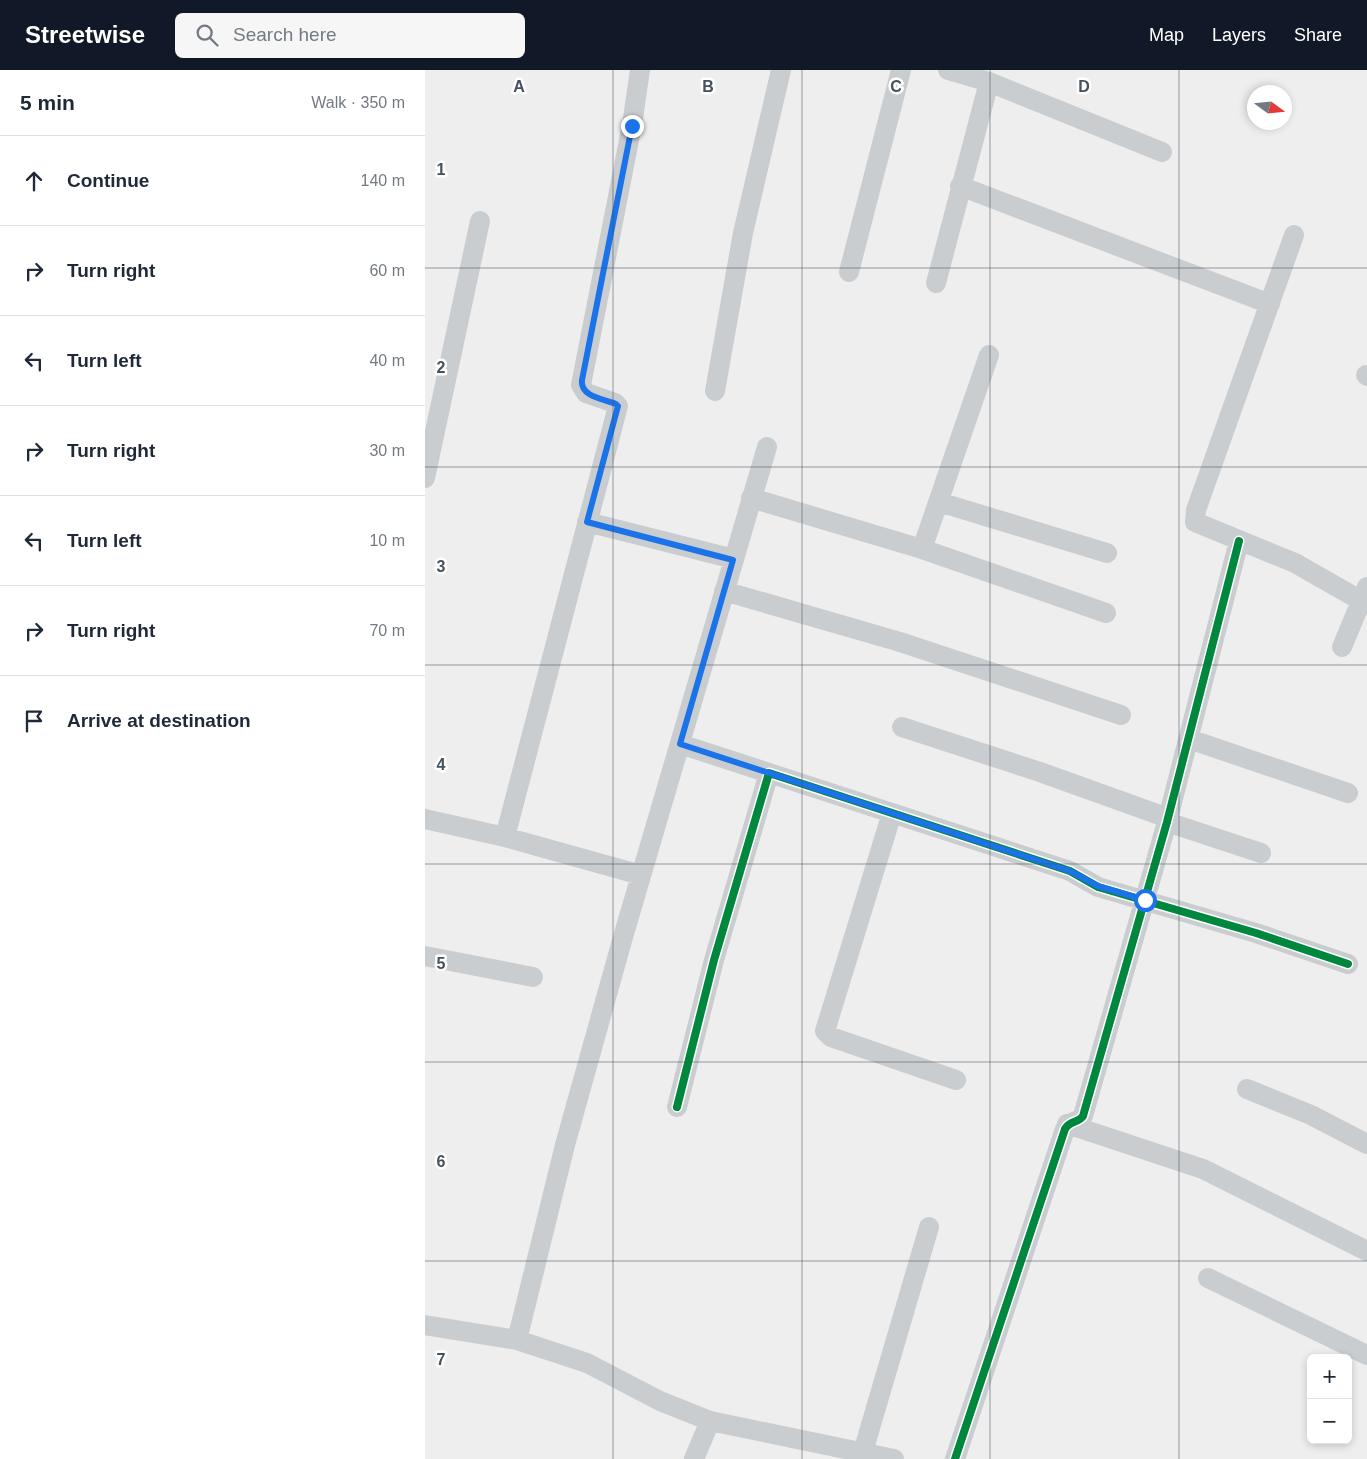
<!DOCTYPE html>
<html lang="en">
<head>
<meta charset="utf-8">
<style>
  body { margin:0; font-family:Arial,sans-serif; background:#f6f6f7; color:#1f2937 }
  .controls { position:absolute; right:15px; bottom:15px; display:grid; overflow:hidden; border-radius:8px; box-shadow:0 2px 8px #0003 }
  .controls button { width:45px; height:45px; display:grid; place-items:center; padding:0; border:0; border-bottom:1px solid #e0e1e3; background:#fff; color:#1f2937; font:25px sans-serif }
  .compass { position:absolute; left:822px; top:15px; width:45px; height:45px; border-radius:50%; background:#fff; box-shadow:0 2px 8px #0003; rotate:105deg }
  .stop { position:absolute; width:15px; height:15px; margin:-11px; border:4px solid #1a73e8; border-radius:50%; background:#fff }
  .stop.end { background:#1a73e8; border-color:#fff; box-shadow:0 1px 5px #0008 }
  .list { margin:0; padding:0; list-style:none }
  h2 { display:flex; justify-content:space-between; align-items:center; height:65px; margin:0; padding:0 20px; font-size:21px }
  h2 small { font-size:16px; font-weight:400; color:#747a83 }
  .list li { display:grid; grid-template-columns:32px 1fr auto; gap:15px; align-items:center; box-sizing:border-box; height:90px; padding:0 20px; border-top:1px solid #e0e1e3 }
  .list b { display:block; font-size:19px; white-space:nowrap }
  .list em { font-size:16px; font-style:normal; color:#747a83 }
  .icon { flex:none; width:28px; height:28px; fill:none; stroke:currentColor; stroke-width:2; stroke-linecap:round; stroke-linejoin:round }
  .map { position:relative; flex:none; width:942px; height:1389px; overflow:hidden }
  header { display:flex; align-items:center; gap:30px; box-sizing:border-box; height:70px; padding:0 25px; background:#111827; color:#fff }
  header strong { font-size:24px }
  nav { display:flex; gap:28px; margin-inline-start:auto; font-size:18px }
  .search { width:350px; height:45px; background:#f6f6f7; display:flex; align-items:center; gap:12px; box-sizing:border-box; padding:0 18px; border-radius:8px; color:#747a83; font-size:19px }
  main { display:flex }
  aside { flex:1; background:#fff }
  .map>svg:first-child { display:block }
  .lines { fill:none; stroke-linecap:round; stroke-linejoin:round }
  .minor { stroke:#cacdd0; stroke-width:20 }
  .cycleway-casing { stroke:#fff; stroke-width:11 }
  .cycleway { stroke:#00873e; stroke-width:8 }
  .route { stroke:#1a73e8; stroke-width:6 }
  .grid { fill:none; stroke:#45515c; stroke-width:1; stroke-opacity:0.55 }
  .grid-label { font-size:16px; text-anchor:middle; font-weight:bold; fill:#45515c; stroke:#fff; stroke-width:5; stroke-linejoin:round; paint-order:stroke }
</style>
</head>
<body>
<header>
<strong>Streetwise</strong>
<div class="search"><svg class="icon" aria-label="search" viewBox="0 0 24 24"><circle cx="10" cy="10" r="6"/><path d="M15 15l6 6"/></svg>Search here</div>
<nav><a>Map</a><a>Layers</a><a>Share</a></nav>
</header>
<main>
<aside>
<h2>5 min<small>Walk · 350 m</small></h2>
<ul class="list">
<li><svg class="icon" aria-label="ahead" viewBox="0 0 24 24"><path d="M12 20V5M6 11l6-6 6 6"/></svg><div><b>Continue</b></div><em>140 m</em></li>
<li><svg class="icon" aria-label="right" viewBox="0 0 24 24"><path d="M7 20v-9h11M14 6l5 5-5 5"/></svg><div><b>Turn right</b></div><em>60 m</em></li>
<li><svg class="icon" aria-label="left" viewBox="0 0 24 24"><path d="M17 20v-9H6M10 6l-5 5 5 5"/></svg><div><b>Turn left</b></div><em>40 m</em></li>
<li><svg class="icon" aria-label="right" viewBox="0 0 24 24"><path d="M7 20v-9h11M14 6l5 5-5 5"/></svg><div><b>Turn right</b></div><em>30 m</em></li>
<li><svg class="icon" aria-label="left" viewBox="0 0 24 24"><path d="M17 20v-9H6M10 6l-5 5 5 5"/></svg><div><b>Turn left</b></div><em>10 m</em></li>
<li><svg class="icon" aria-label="right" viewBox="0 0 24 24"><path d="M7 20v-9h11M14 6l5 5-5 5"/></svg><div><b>Turn right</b></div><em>70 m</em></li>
<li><svg class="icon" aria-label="arrive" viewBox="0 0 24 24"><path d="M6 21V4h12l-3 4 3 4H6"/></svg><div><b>Arrive at destination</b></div></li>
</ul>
</aside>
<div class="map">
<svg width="942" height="1389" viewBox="0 0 942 1389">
  <rect width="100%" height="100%" fill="#efeeee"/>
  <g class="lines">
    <path class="minor" d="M 523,0 L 564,12 L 737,82
      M 535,116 L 845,234
      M 869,165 L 771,440 L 770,452 L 870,493 L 942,534
      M 424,202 L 476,0
      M 511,213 L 564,12
      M 941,305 L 942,306
      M 290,321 L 318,163 L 356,0
      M 0,408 L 55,151
      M 326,428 L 497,479 L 681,543
      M 514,432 L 682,483
      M 162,452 L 309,489
      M 497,479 L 564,285
      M 299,521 L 475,572 L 696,645
      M 917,577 L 942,517
      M 477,657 L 615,702 L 743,748
      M 764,669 L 923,723
      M 255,674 L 344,703
      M 467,743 L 400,961 L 406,967 L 531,1010
      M 0,749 L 80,767 L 216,805
      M 742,752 L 836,783
      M 80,767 L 193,336 L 190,333 L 161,323 L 156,315 L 207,55 L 215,0
      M 0,886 L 108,907
      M 822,1019 L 886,1045 L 942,1074
      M 252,1037 L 289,890 L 344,703 L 645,801 L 673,817 L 831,863 L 923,894
      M 642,1054 L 778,1099 L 942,1181
      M 783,1208 L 942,1285
      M 0,1255 L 92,1270 L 162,1293 L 235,1331 L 285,1351 L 469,1389
      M 92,1270 L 140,1075 L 198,867 L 342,377
      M 438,1382 L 504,1157
      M 269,1389 L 285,1351
      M 530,1389 L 640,1059 C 645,1050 654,1053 658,1046 L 742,752 L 814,471"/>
    <defs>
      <path id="cycleway" d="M 252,1037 L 289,890 L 344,703 L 645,801 L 673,817 L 831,863 L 923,894
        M 530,1389 L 640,1059 C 645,1050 654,1053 658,1046 L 742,752 L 814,471"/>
    </defs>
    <use href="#cycleway" class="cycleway-casing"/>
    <use href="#cycleway" class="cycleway"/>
  </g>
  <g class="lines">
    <path class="route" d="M 207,56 L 157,310 C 155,327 179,329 191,334 L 193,336 L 162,452 L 308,490 L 255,674 L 645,801 L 673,816 L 720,830"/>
  </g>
  <path class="grid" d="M 188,0 L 188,1389M 377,0 L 377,1389M 565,0 L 565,1389M 754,0 L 754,1389M 0,198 L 942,198M 0,397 L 942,397M 0,595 L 942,595M 0,794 L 942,794M 0,992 L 942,992M 0,1191 L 942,1191"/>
  <g class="grid-label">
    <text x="94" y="22">A</text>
    <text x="283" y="22">B</text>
    <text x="471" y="22">C</text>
    <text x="659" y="22">D</text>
    <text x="16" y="105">1</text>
    <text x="16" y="303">2</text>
    <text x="16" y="502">3</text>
    <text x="16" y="700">4</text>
    <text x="16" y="899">5</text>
    <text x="16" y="1097">6</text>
    <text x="16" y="1295">7</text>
  </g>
</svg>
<div class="controls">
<button>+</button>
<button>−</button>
</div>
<svg class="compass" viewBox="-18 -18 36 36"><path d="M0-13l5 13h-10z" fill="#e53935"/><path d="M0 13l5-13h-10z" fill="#747a83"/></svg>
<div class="stop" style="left:720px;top:830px"></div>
<div class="stop end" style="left:207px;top:56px"></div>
</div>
</main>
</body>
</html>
